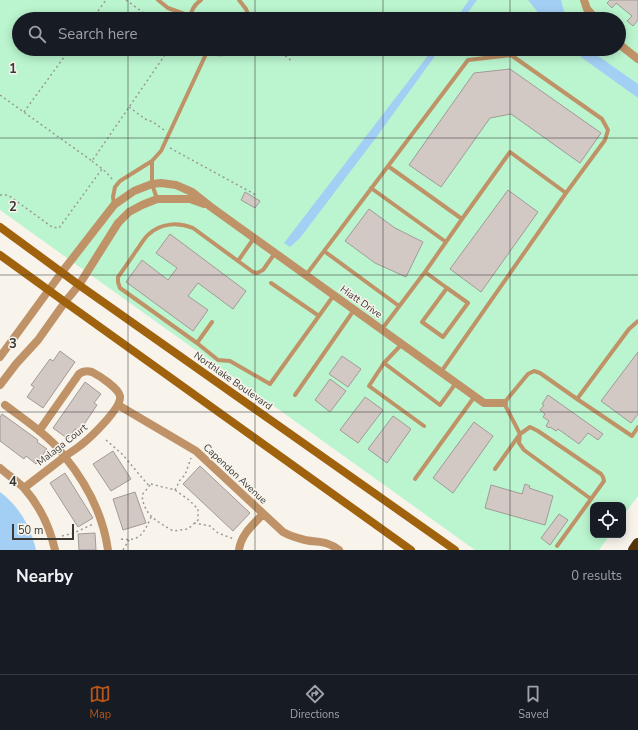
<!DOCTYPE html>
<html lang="en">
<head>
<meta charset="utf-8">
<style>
  body { margin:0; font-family:"Nunito Sans",sans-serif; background:#20242c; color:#f1f3f6 }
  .controls { position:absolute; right:12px; bottom:12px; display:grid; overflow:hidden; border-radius:8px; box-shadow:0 2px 10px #0003 }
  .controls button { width:36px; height:36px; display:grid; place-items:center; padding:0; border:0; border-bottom:1px solid #363941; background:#171b24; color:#f1f3f6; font:20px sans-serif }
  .scale { position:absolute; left:12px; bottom:10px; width:62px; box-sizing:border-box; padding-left:4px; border:2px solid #3a3936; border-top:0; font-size:11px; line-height:14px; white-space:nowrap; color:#3a3936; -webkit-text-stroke:3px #f8f4ec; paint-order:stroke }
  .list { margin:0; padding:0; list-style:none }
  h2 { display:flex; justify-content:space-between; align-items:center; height:52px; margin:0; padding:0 16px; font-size:17px }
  h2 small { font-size:13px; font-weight:400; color:#9ea1a6 }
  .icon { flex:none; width:22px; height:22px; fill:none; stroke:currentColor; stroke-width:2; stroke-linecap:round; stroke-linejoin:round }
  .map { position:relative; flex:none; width:638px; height:550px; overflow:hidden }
  .search { position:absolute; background:#171b24; box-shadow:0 2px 10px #0003; left:12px; right:12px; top:12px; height:44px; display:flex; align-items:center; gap:10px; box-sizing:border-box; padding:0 14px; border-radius:22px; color:#9ea1a6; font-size:15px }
  .sheet { height:124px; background:#171b24 }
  nav { display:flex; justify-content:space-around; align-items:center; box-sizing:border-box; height:56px; border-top:1px solid #363941; background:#171b24; font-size:11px; color:#9ea1a6 }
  nav a { display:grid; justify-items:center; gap:2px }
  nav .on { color:#b75617 }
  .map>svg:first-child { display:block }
  .green { fill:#baf5cf; fill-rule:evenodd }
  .water { fill:#a4cff4 }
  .building { fill:#d2c9c5; stroke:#a29a96 }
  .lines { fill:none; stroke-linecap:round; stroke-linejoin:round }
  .path { stroke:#9b9993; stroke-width:1.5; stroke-dasharray:2 3; stroke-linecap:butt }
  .lane { stroke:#bf9367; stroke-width:4 }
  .street { stroke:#bf9367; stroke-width:8 }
  .secondary { stroke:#a1620d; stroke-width:8 }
  .highway { stroke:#56350d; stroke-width:12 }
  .grid { fill:none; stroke:#3a3936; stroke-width:1; stroke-opacity:0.55 }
  .labels { text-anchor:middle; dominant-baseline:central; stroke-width:3; stroke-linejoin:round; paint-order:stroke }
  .street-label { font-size:10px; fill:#3a3936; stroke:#f8f4ec }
  .grid-label { font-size:13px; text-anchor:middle; font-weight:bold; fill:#3a3936; stroke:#f8f4ec; stroke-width:3; stroke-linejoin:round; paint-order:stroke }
</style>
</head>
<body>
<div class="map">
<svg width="638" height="550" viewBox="0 0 638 550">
  <rect width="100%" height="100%" fill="#f8f4ec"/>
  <path class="green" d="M 0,0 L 638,0 L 638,496 L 623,516 L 623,505 L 593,505 L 593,535 L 610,535 L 599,550 L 475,550 L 0,210 ZM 19,19 L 619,19 L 619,49 L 19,49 Z"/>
  <path class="water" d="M 469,0 L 477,0 L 463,19 L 456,19 Z
    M 528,0 L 561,0 L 564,11 L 569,19 L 547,19 L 537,11 Z
    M 433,49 L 440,49 L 378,135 L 300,238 L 290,247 L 284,243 Z
    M 576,49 L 590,49 L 591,51 L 638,84 L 638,98 L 581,57 Z
    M 0,492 C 19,506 31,527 36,550 L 0,550 Z"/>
  <path class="building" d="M 610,0 L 638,0 L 638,20 L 633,26 L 627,21 L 632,16 L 616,3 L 612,8 L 607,3 Z
    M 510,69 L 601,133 L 580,163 L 511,114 L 490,118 L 441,187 L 409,165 L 474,73 Z
    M 508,190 L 538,212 L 481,292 L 450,269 Z
    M 245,192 L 260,201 L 255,208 L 241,200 Z
    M 369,209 L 395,228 L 423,242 L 406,277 L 375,263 L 345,241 Z
    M 170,234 L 246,291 L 233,309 L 198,283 L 188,296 L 208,310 L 193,331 L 126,282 L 142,260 L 168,280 L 177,268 L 156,253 Z
    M 60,351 L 75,362 L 43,408 L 27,397 L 34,387 L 31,385 L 50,359 L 53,361 Z
    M 638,352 L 638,414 L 631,423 L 601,401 Z
    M 342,356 L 361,369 L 348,387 L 329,374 Z
    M 330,379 L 346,391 L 330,412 L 315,400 Z
    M 85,382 L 101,394 L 94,403 L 97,405 L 79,432 L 75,429 L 68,439 L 53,428 Z
    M 548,395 L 603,434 L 598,440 L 588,433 L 579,444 L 558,429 L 556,431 L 550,427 L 549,428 L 546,426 L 549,421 L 543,417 L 545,414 L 540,410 L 544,405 L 542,404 Z
    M 365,397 L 383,410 L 358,443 L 340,430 Z
    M 2,414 L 38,440 L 37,442 L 47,449 L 36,464 L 26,456 L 24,459 L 0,441 L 0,417 Z
    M 393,416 L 411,429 L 387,463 L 368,449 Z
    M 474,422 L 493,436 L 453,493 L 433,478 Z
    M 113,451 L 131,479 L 111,491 L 93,464 Z
    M 200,466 L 250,513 L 233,531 L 183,484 Z
    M 65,473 L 93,518 L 78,527 L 50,483 Z
    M 525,484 L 530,486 L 529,488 L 553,496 L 545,525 L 485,508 L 491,485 L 522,494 Z
    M 135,492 L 146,523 L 123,530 L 113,499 Z
    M 559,514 L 568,520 L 550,545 L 541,538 Z
    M 95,533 L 96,550 L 79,550 L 78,534 Z"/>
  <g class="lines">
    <path class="path" d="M 126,0 L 152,19
      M 92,19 L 106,0
      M 278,49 L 279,51 L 293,62
      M 0,95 L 92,161 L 169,49
      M 129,107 L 145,119 L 153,122 L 164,130
      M 24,112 L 70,49
      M 170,148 L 256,195
      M 92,161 L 106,172 L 113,180
      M 0,195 L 8,195 L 52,227 L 59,228 L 102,169
      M 106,440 L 122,454 L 149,486
      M 151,484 L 175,490 L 189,500 L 198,509 L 198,520 L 188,529 L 173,531 C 157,521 144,516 142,495 Z
      M 175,490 L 180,480 L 185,475 L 191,458
      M 194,523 L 210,526 L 218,533 L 234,539
      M 62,536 L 74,533 L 93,524
      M 121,539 C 140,542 144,533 151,517
      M 123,550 L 129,540"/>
    <path class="lane" d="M 158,0 L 168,8 L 190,16
      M 239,0 L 246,9 L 250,19
      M 190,18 C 191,11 195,4 201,0
      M 203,49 C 214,56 225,56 236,49
      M 152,161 L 152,184 L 157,199
      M 371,188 L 446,242
      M 114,205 L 113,197 L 115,187 L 120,181 L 152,161 L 161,151 L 207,52
      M 324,251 L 399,306
      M 238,261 L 253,272 L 257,273 L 263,270 L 275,253
      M 425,272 L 462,219
      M 306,275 L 468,60 L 511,55 L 602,119 L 608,130 L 605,140 L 566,193 L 510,152 L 462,219 L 388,166
      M 271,283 L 319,316
      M 212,322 L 197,343 L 120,288 L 118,282 L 118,277 C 124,269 130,260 136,251 C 140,246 144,238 149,234 C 161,223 178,222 193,228 L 238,261 L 254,238
      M 382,329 L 425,272 L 447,288 L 422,322 L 443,337 L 468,303 L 447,288
      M 197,343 L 218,360 L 230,361 L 270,384 L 334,295
      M 402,344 L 384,363 L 440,405 L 456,383
      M 384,363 L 369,386 L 424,426
      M 441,372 L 566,193
      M 295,395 L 354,310
      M 577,399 L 629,329 L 638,321
      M 530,427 L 538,431 L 601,474 L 603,477 L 604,481 L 591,499 L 524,450 L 519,443 L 520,434 Z
      M 495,469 L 520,434 L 504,403 L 528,374 L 534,371 L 540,373 L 577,399 L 632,436 L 638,427
      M 415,479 L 475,396
      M 557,546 L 591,499"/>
    <path class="street" d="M 584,0 L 587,9 L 596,19
      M 619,44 L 638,59
      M 0,357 L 62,272 L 114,205 L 121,200 L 134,191 L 152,184 L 161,183 L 176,185 L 192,192 L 211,207 L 484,403 L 504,403
      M 0,385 L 16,364 L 38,340 L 65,302 L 79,285 L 118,223 L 129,212 L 142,205 L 157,199 L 190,199 L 204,204
      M 5,405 C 21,417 42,431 55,445 C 59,449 62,453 65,457 C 87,484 103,515 108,550
      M 118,405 L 196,451 L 283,532 C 290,536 297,538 305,540 C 319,543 326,540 339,550
      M 0,468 C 8,475 17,481 24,488 C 39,505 50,528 55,550
      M 24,488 C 37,478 50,468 63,458 C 69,453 75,450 81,445 C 90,438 122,408 120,396 C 118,388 100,376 92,372 C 88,371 83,371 79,374 L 39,431
      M 239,550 C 241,534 253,525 263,514"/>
    <path class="secondary" d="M 0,227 L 79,285 L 455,550
      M 0,255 L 65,302 L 411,550"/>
    <path class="highway" d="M 634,550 L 638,544"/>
  </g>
  <path class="grid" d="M 128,0 L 128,19M 255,0 L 255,19M 383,0 L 383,19M 510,0 L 510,19M 128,49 L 128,550M 255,49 L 255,550M 383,49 L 383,550M 510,49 L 510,550M 0,138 L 638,138M 0,275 L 638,275M 0,412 L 638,412"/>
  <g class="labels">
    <g class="street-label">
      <text transform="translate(361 302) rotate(35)">Hiatt Drive</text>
      <text transform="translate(233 381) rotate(35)">Northlake Boulevard</text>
      <text transform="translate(62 445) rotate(-38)">Malaga Court</text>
      <text transform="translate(235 474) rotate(43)">Capendon Avenue</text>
    </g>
  </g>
  <g class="grid-label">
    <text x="13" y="73">1</text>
    <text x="13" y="211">2</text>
    <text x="13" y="348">3</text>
    <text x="13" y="486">4</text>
  </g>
</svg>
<div class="controls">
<button><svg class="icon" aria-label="locate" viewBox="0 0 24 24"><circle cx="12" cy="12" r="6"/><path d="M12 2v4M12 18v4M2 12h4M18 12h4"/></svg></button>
</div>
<div class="scale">50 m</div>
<div class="search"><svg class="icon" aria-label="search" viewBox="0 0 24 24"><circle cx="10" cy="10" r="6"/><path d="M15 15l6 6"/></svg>Search here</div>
</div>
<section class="sheet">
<h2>Nearby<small>0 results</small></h2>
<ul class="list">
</ul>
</section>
<nav>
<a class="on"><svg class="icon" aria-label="map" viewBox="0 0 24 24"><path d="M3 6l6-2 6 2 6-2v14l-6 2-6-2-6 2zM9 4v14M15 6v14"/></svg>Map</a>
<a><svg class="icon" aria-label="directions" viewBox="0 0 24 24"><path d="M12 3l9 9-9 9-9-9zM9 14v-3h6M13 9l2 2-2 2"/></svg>Directions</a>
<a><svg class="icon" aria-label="saved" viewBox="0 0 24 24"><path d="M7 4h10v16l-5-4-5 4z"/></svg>Saved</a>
</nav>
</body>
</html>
